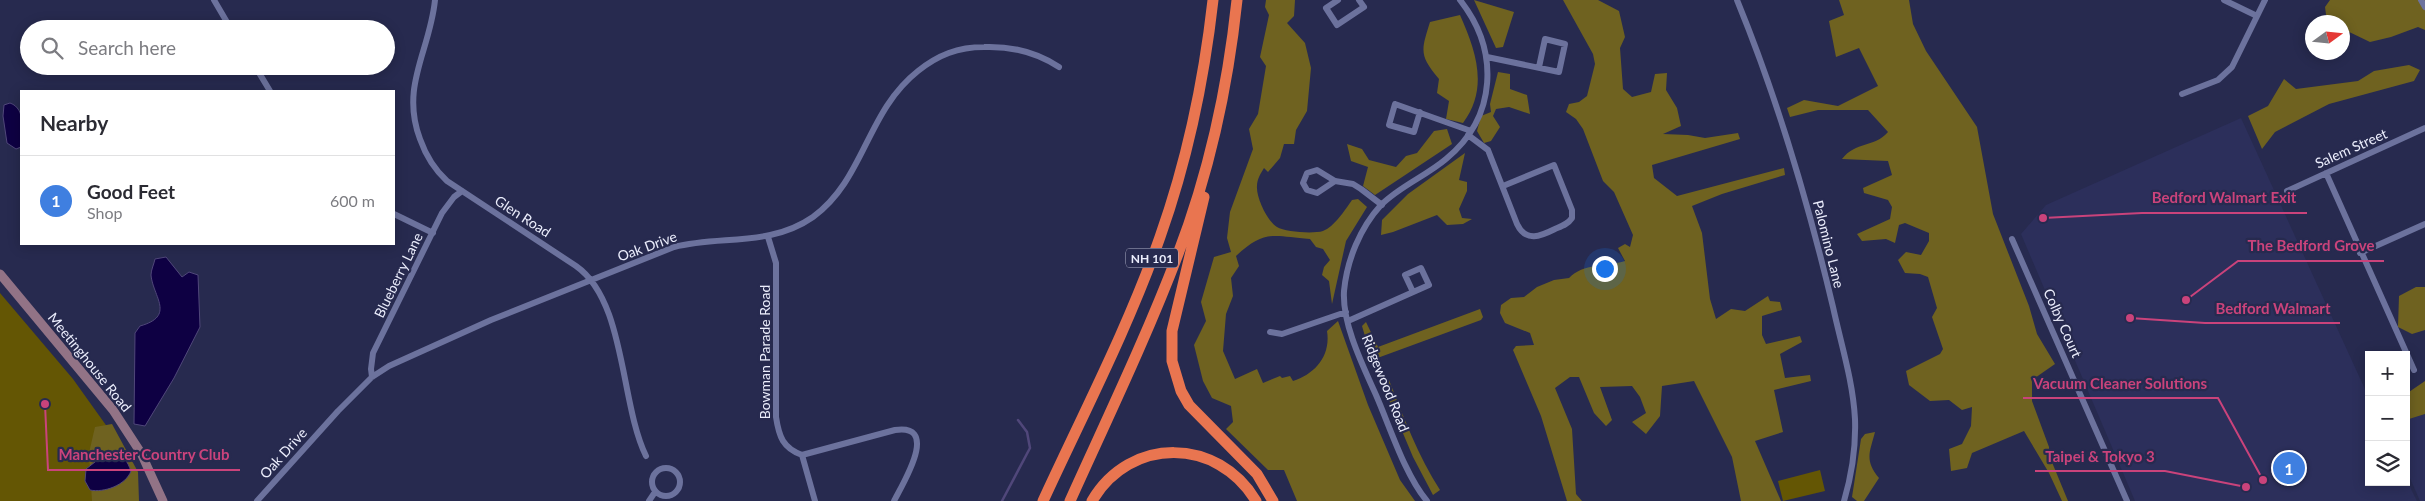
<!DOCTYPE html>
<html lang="en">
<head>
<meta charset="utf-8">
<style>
  body { margin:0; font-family:Lato,sans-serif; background:#f2f2f3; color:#2b2b33 }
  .controls { position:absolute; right:15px; bottom:15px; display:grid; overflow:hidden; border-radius:0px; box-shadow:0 2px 12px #0003 }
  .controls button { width:45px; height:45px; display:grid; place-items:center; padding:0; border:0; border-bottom:1px solid #e1e1e2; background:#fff; color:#2b2b33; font:25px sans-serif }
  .compass { position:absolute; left:2305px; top:15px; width:45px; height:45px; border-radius:50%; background:#fff; box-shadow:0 2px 12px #0003; rotate:75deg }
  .you { position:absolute; left:1604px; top:268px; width:18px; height:18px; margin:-12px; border:4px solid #fff; border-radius:50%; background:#1a73e8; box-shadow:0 0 0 8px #1a73e833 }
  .badge { display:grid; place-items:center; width:32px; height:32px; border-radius:50%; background:#d93025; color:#fff; font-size:16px; font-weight:700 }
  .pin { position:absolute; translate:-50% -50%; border:2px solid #fff; box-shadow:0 1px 5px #0006 }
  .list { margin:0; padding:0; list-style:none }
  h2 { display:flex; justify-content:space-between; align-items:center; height:65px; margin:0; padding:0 20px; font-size:21px }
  h2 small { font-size:16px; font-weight:400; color:#7c7c81 }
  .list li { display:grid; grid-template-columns:32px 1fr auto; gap:15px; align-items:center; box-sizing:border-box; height:90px; padding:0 20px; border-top:1px solid #e1e1e2 }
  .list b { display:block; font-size:19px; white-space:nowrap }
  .list p { margin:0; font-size:16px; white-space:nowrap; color:#7c7c81 }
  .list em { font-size:16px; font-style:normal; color:#7c7c81 }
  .icon { flex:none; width:28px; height:28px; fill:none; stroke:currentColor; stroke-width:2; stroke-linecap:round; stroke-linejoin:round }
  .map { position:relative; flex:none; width:2425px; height:501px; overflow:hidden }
  .search { position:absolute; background:#fff; box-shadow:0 2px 12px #0003; left:20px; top:20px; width:375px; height:55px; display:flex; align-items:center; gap:12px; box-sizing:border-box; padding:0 18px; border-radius:28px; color:#7c7c81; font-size:19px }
  .panel { position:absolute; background:#fff; box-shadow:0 2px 12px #0003; left:20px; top:90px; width:375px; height:155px; border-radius:0px }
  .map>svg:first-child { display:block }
  .built { fill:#2c2f5b }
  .green { fill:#645604 }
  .forest { fill:#6f6220 }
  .water { fill:#0e0043; stroke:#50477a }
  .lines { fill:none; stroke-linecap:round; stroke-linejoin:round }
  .stream { stroke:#50477a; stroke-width:2.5 }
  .street { stroke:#6c729d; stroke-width:6 }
  .secondary { stroke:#927386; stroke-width:9 }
  .highway { stroke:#e97550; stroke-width:11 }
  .labels { text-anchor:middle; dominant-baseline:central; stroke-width:4.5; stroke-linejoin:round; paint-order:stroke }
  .shield { fill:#272a4f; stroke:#b0b2c8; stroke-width:1 }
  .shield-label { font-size:12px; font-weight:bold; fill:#ebedfc }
  .street-label { font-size:14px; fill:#ebedfc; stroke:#272a4f }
  .leader { fill:none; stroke:#ca437b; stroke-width:2 }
  .callout-dot { fill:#ca437b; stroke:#272a4f; stroke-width:2 }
  .callout-label { font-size:15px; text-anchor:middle; font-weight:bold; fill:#ca437b; stroke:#272a4f; stroke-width:4.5; stroke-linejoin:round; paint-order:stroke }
</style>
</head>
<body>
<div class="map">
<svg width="2425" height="501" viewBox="0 0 2425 501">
  <rect width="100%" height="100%" fill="#272a4f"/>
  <path class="built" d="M 2241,118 L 2369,398 L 2369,482 L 2406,482 L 2406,479 L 2417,501 L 2135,501 L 2021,234 L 2046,205 Z
    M 2425,414 L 2425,501 L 2420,501 L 2406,469 L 2406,420 Z"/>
  <path class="green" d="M 0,293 L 73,379 L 108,428 L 114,501 L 0,501 Z
    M 1820,470 L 1825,491 L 1783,501 L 1778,481 Z"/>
  <path class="forest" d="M 1266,0 L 1295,0 L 1294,16 L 1287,23 L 1305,43 L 1311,68 L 1307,111 L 1296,130 L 1294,144 L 1284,144 L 1280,158 L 1268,172 L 1264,168 C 1261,173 1257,179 1257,186 C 1256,197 1267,221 1277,227 C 1285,232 1313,234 1323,231 C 1334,227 1345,210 1352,200 L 1358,199 L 1367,207 L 1346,241 L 1332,304 L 1329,281 L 1322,275 L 1324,267 L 1330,260 L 1323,249 L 1316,247 L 1310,239 C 1273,236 1265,229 1236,256 L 1239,266 L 1231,278 L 1233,296 L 1226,314 L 1223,351 L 1235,379 L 1257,369 L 1263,383 L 1280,376 L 1282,378 L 1290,376 L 1293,381 C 1315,374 1331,356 1327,331 L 1338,321 L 1368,405 L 1400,480 L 1415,501 L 1297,501 L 1284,470 L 1268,470 L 1226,429 L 1233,422 L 1231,406 L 1212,398 L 1203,381 L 1194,345 L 1206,321 L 1201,302 L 1214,257 L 1231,252 L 1227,238 L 1230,212 L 1253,149 L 1249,129 L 1258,114 L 1266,66 L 1260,57 L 1269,15 L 1265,7 Z
    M 1474,0 L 1514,12 L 1503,47 L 1496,48 Z
    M 1563,0 L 1598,0 L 1619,11 L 1625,37 L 1620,48 L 1623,89 L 1632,97 L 1651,92 L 1655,74 L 1667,73 L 1666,90 L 1677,108 L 1681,126 L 1663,134 L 1688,135 L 1705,138 L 1738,133 L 1740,139 L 1652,165 L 1654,178 L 1677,196 L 1784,168 L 1785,175 L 1722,194 L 1692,206 L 1702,233 L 1710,299 L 1716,319 L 1731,309 L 1745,311 L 1768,296 L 1770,301 L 1780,302 L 1782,310 L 1762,316 L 1762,335 L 1766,344 L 1800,336 L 1802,342 L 1780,354 L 1785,378 L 1810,375 L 1811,381 L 1774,390 L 1783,432 L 1755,441 L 1781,501 L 1741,501 L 1732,457 L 1694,381 L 1662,386 L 1660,416 L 1646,434 L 1632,422 L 1646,413 L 1640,397 L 1632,386 L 1600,387 L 1612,420 L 1606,426 L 1594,413 L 1579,377 L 1570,377 L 1555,388 L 1572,429 L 1576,494 L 1582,501 L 1567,501 L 1541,416 L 1513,350 L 1516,346 L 1534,345 L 1530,333 L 1505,323 L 1500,313 L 1501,305 L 1511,298 L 1524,297 L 1537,287 L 1554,280 L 1569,278 C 1583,263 1607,267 1625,261 L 1618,248 L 1625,244 L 1630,247 L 1633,235 L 1614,192 L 1603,181 L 1583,129 L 1576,119 L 1566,112 L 1569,104 L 1579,102 L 1587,96 L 1595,64 L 1593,54 Z
    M 1839,0 L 1909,0 L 1913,24 L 1926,51 L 1977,127 L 1993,214 L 2029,306 L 2037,334 L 2055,364 L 2032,380 L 2032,401 L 2049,447 L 2049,455 L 2068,501 L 2062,501 L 2049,473 L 2024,431 L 1972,453 L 1967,468 L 1951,471 L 1949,449 L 1962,444 L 1971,426 L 1972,407 L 1962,410 L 1949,400 L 1930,401 L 1909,385 L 1906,371 L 1940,354 L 1943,349 L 1932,317 L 1937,308 L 1928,277 L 1920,274 L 1905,273 L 1898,260 L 1906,252 L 1921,255 L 1929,241 L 1929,233 L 1905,223 L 1899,225 L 1895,243 L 1886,239 L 1862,241 L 1857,234 L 1890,219 L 1892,207 L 1888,200 L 1864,193 L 1863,188 L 1892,175 L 1888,161 L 1842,159 C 1856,141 1874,148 1888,132 L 1868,110 L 1818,110 L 1790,117 L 1787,108 L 1804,100 L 1838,106 L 1878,86 L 1859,48 L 1836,57 L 1829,21 L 1844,15 Z
    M 2330,0 L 2425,0 L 2425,30 L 2418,27 L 2391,37 L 2370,42 L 2343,29 L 2342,22 L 2327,22 L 2325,7 Z
    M 1460,15 C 1476,51 1489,88 1463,123 L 1446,119 L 1449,101 L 1437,93 L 1439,79 C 1419,55 1421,51 1430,22 Z
    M 2409,65 L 2420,70 L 2414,81 L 2329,104 L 2275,132 L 2262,149 L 2248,116 L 2268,106 L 2284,79 L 2296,89 L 2358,81 L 2374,71 Z
    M 1498,72 L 1510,74 L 1510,89 L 1527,95 L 1530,114 L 1509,107 L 1496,109 L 1493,116 L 1500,127 L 1491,141 L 1484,143 L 1477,131 L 1481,116 L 1491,112 L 1490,104 Z
    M 1447,129 L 1452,144 L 1375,195 L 1363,186 L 1368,167 L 1351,161 L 1347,144 L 1362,149 L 1369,160 L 1396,167 L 1406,156 L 1417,153 L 1434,131 Z
    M 1465,153 L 1459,180 L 1467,182 L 1467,191 L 1459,209 L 1462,218 L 1472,219 L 1463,224 L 1447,225 L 1437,215 L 1393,232 L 1381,235 L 1382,220 L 1408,194 Z
    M 2416,287 L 2425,287 L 2425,330 L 2412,334 L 2398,327 L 2399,296 Z
    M 1480,309 L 1483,317 L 1481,320 L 1372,360 L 1362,326 L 1366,322 L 1378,347 Z
    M 1389,380 C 1404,418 1418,456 1440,490 L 1433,495 L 1413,457 L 1383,386 Z
    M 2425,381 L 2425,414 L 2406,420 L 2406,394 Z
    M 112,424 L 138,472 L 139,501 L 92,501 L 89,453 L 95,427 Z
    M 1875,432 C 1870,452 1864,460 1879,478 L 1864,501 L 1857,501 L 1852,497 L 1861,439 L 1865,434 Z"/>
  <path class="water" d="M 10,103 C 27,109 21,132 21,147 L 16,149 L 7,143 L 3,116 L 4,105 Z
    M 166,257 L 182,277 L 189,272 L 198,275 L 200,327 L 174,378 L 145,426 L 134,424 L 135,333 L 140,326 C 176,316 153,297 151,275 C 151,270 154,264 155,259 Z
    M 112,453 C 124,454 127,461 131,471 C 126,485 104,493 90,490 L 85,481 L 86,469 L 104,455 Z"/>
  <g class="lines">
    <path class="stream" d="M 1002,501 L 1030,448 L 1027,432 L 1018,420"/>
    <path class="street" d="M 214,0 L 231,29
      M 435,0 C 430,51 400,86 420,139 C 426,156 435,170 447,181 L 576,266 C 626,301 620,403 646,456
      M 1338,0 L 1326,8 L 1337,25 L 1364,7 L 1359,0
      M 1737,0 C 1778,100 1808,202 1833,307 C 1841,344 1853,381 1855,419 C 1856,447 1852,474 1844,501
      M 2224,0 L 2257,16
      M 2421,0 L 2425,7
      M 1487,57 L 1559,72 L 1565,44 L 1545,39 L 1539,67
      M 255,66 L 270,91
      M 2182,94 L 2218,80 L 2232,67 L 2265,0
      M 1420,112 L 1414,132 L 1389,125 L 1395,104 L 1471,131
      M 1468,135 L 1488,150 L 1517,224 C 1526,243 1541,236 1555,229 C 1562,226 1568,224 1572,218 L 1572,210 L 1554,165 L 1503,186
      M 2326,173 L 2414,370
      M 1335,181 L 1317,193 L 1307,190 L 1303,183 L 1307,173 L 1317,170 L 1335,181 L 1353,184 L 1361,189 L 1382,205
      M 2287,191 L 2425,128
      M 394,214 L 433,233
      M 768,237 L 776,263 L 776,417 C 779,437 783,448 802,455 L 895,430 C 941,423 902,485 894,501
      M 2012,239 L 2127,501
      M 2360,253 L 2425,224
      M 1348,321 L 1429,285 L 1421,268 L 1405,275 L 1413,292
      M 1270,332 L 1282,334 L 1346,312
      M 372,377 L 371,369 L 373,353 L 442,213 L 454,197 L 462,191
      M 802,455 L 815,501
      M652 482a14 14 0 1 1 28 0a14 14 0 1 1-28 0Z
      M 257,501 L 338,411 L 372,377 L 389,366 L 491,320 L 674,247 C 721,235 770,247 813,217 C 865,179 866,112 918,71 C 938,55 958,47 984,47 C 1011,46 1036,52 1059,67
      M 649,501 L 655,492
      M 1427,501 C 1405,475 1390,427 1376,395 C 1363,366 1342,324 1344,291 C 1347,260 1360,228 1381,205 C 1400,186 1426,176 1446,159 C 1497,117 1500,51 1460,0"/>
    <path class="secondary" d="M 0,274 L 113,410 L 141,453 L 163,501"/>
    <path class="highway" d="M 1204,197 L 1172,331 L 1172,361 L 1181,391 L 1189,405 L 1257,474 L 1273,501
      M 1043,501 C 1083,414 1128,328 1160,237 C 1187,161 1204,80 1213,0
      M 1070,501 C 1107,419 1146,338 1178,254 C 1209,173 1228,86 1237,0
      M 1092,501 C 1130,436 1218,437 1256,501"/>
  </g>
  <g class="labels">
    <rect class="shield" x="1126" y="248.5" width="52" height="19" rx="4"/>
    <g class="shield-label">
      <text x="1152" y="258">NH 101</text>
    </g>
    <g class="street-label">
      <text transform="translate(2351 148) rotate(-24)">Salem Street</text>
      <text transform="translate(523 216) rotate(33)">Glen Road</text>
      <text transform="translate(1829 244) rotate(76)">Palomino Lane</text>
      <text transform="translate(647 246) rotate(-20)">Oak Drive</text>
      <text transform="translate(398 275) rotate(-64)">Blueberry Lane</text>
      <text transform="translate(2063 323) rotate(66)">Colby Court</text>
      <text transform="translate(764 352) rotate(-90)">Bowman Parade Road</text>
      <text transform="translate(90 362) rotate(51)">Meetinghouse Road</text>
      <text transform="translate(1386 383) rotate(68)">Ridgewood Road</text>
      <text transform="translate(283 453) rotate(-48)">Oak Drive</text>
    </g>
  </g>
  <path class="leader" d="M2043 218L2142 213H2307M2186 300L2238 261H2384M2130 318L2205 323H2340M2263 480L2218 398H2023M45 404L48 470H240M2246 487L2165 471H2035"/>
  <g class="callout-dot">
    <circle cx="2043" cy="218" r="5"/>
    <circle cx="2186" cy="300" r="5"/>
    <circle cx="2130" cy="318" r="5"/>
    <circle cx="2263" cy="480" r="5"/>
    <circle cx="45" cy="404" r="5"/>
    <circle cx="2246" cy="487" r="5"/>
  </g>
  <g class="callout-label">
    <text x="2224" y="203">Bedford Walmart Exit</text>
    <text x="2311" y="251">The Bedford Grove</text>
    <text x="2273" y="314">Bedford Walmart</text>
    <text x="2120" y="389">Vacuum Cleaner Solutions</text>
    <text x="144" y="460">Manchester Country Club</text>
    <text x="2100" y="462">Taipei &amp; Tokyo 3</text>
  </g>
</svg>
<div class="controls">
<button>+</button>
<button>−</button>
<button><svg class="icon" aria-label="layers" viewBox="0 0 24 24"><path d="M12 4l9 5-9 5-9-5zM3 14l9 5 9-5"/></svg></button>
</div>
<svg class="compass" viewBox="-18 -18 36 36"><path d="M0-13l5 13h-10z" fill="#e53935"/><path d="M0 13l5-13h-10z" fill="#7c7c81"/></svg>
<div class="you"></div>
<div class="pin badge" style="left:2289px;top:468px;background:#3f7fe0">1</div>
<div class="search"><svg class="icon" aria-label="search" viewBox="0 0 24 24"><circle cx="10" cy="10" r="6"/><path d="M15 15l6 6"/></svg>Search here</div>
<section class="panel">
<h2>Nearby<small></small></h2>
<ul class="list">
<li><span class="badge" style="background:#3f7fe0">1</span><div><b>Good Feet</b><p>Shop</p></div><em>600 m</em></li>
</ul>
</section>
</div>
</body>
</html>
